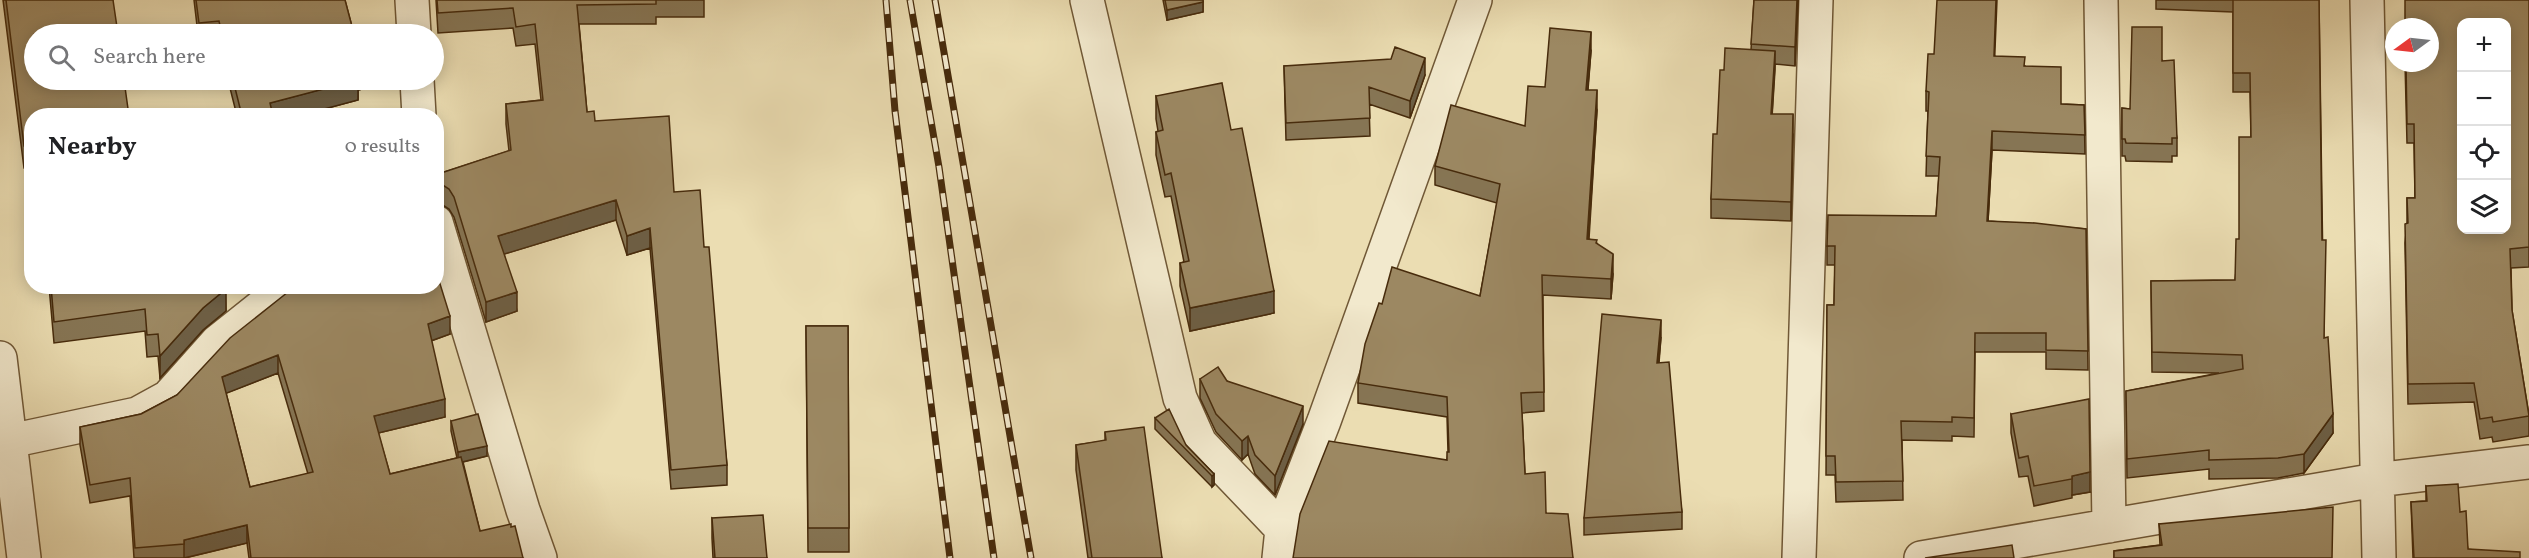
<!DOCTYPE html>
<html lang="en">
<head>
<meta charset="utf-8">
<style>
  body { margin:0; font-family:Vollkorn,serif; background:#f2f2f2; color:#202124 }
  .controls { position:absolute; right:18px; top:18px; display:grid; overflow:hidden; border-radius:12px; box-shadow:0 3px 15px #0003 }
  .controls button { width:54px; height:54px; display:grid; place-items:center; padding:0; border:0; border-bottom:2px solid #e0e0e0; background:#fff; color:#202124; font:30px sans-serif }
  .compass { position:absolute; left:2385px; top:18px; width:54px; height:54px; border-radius:50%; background:#fff; box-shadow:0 3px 15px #0003; rotate:255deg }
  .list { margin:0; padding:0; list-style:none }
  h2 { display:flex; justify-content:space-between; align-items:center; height:78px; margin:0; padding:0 24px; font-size:26px }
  h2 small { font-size:20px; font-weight:400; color:#757577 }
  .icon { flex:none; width:33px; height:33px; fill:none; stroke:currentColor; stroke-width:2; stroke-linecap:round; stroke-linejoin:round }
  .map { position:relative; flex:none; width:2529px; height:558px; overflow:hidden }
  .search { position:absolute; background:#fff; box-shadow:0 3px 15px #0003; left:24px; top:24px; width:420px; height:66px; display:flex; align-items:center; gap:15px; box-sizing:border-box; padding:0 21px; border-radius:33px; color:#757577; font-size:22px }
  .panel { position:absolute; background:#fff; box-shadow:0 3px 15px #0003; left:24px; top:108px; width:420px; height:186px; border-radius:24px }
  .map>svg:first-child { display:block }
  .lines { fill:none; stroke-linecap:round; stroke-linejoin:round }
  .minor-casing { stroke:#705836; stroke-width:36 }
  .minor { stroke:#f2e9cd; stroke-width:33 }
  .rail-casing { stroke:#472b0c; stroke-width:7 }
  .rail { stroke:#f2e9cd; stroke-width:4.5; stroke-dasharray:14; stroke-linecap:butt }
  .wall { fill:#867554; stroke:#472b0c; stroke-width:1.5; fill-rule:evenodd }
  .shaded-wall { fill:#6d5f45; stroke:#472b0c; stroke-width:1.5 }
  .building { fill:#9c8862; stroke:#472b0c; stroke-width:1.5; fill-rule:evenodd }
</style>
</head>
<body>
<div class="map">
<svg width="2529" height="558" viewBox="0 0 2529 558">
  <rect width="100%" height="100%" fill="#ebddb2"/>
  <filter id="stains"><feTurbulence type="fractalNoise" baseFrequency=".00333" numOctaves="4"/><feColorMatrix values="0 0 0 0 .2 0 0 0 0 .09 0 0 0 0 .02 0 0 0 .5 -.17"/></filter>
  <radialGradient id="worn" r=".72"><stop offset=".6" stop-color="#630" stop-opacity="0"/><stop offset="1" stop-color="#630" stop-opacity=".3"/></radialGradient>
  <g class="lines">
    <defs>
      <path id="minor" d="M 412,0 L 414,34
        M 1087,0 L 1180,398 L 1200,443 L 1282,529
        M 2101,0 L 2109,526
        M 2367,0 L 2379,558
        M 417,80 L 419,116
        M 436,222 L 523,510 L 540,558
        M 0,358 L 24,558
        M 10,441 L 137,414 L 168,397 L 217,342 L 287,286
        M 1279,558 L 1282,529 L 1324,421 L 1475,0
        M 1799,558 L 1816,0
        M 1921,558 L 2376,480 L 2529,462"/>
    </defs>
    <use href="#minor" class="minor-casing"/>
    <use href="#minor" class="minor"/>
    <defs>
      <path id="rail" d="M 886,0 L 895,111 L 950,558
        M 910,0 L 939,167 L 994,558
        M 935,0 L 1031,558"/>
    </defs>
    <use href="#rail" class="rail-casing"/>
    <use href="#rail" class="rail"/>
  </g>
  <path class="wall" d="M 3,0 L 113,0 L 32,116 L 32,167 L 24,168 Z
    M 194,0 L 345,0 L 354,34 L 198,34 Z
    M 436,0 L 704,0 L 704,17 L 656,17 L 656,24 L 579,24 L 587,112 L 595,121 L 674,192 L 704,247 L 727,465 L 727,485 L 671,489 L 650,248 L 627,255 L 616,220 L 504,254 L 517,311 L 486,322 L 454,217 L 449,209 L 441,204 L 438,194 L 438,174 L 509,151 L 506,124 L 506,104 L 541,100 L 535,44 L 516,46 L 513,28 L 438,33 Z
    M 1163,0 L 1203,0 L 1203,12 L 1167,20 Z
    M 1754,0 L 1798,0 L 1795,66 L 1775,64 L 1772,114 L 1793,134 L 1791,221 L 1711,218 L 1711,199 L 1724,70 L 1751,50 Z
    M 2156,0 L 2319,0 L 2324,338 L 2333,433 L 2304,473 L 2278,478 L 2209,479 L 2209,469 L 2127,478 L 2126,391 L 2219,373 L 2152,372 L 2151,281 L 2235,280 L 2251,137 L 2250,92 L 2233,92 L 2233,12 L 2156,9 Z
    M 2529,0 L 2529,267 L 2511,268 L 2512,310 L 2529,415 L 2529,436 L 2493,442 L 2492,437 L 2480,439 L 2474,402 L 2408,404 L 2405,243 L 2407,223 L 2407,198 L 2415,198 L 2414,143 L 2407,143 L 2405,63 Z
    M 1591,51 L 1588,90 L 1597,110 L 1589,239 L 1597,243 L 1613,274 L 1611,299 L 1543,295 L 1544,411 L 1522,413 L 1525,474 L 1546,513 L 1573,558 L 1447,460 L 1448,452 L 1447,417 L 1358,403 L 1358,383 L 1382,304 L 1480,296 L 1497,203 L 1435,185 L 1435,166 L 1525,126 L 1545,87 Z
    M 1994,56 L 2025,66 L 2061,104 L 2084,105 L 2085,154 L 1992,150 L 1988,221 L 2086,229 L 2088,370 L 2046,369 L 2046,352 L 1975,352 L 1974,437 L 1952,436 L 1952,441 L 1902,440 L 1903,500 L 1836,502 L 1835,475 L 1826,475 L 1827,305 L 1834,305 L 1835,265 L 1827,265 L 1827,246 L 1936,216 L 1939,176 L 1926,176 L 1928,111 L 1926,111 L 1926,91 Z
    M 2162,61 L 2177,138 L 2177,156 L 2172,156 L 2172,162 L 2126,161 L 2125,156 L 2122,156 L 2122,108 L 2130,109 Z
    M 1284,66 L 1425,75 L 1410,118 L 1369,104 L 1370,136 L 1286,140 Z
    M 228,80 L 363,80 L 363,89 L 358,90 L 358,100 L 298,116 L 237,116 Z
    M 1156,96 L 1231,130 L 1274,313 L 1190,331 L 1180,286 L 1180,263 L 1184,262 L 1171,196 L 1165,197 L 1156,155 L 1156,132 L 1158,131 L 1156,119 Z
    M 49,286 L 225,286 L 226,311 L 203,330 L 160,378 L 158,356 L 147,357 L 145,331 L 54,343 Z
    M 296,286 L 450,334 L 431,341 L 445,417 L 378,433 L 390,474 L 457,458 L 451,431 L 451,421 L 487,456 L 463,462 L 480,531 L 523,558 L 249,558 L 247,543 L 185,558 L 134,558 L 130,496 L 90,503 L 80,445 L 80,427 L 141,414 L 177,395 ZM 278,373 L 308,474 L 250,487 L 226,393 Z
    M 806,326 L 848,326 L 849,552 L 808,552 Z
    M 1661,337 L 1659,363 L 1682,512 L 1682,529 L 1584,535 L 1584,518 Z
    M 1200,379 L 1227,381 L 1303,424 L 1275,495 L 1255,474 L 1248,454 L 1242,460 L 1216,432 L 1200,398 Z
    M 2011,414 L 2090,492 L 2072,495 L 2072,498 L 2034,506 L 2028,476 L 2019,477 L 2011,433 Z
    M 1155,418 L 1186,445 L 1214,474 L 1214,485 L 1212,487 L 1155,429 Z
    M 1105,432 L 1162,558 L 1088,558 L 1076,470 L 1076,445 L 1105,441 Z
    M 2426,486 L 2460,512 L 2468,549 L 2520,558 L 2413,558 L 2411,502 L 2426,501 Z
    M 712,518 L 767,558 L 713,558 L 712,538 Z
    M 2159,524 L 2332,558 L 2114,558 L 2114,551 L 2160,545 Z"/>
  <path class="shaded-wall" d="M 1797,0 L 1798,0 L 1795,66 L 1795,47 Z
    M 1996,0 L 1997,0 L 1994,75 L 1994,56 Z
    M 1203,2 L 1203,12 L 1167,20 L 1167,10 Z
    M 1591,32 L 1591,51 L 1586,109 L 1586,90 Z
    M 1775,51 L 1775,70 L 1771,133 L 1771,114 Z
    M 1425,58 L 1425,75 L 1410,118 L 1410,101 Z
    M 356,80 L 363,80 L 363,89 L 358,90 L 358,100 L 298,116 L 270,116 L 270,103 Z
    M 1597,90 L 1597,110 L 1587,259 L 1587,239 Z
    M 1793,114 L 1793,134 L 1791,221 L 1791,202 Z
    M 1992,131 L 1992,150 L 1987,240 L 1987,221 Z
    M 616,200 L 616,220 L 498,256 L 498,236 Z
    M 650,228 L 650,248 L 627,255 L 627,236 Z
    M 1613,254 L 1613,274 L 1611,299 L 1611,279 Z
    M 226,289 L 226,311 L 203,330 L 160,378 L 160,356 L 203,308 Z
    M 1274,291 L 1274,313 L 1190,331 L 1190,308 Z
    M 517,292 L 517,311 L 486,322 L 486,302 Z
    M 450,316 L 450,334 L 428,342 L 428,324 Z
    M 1661,320 L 1661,337 L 1657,380 L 1657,363 Z
    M 278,355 L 278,373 L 222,395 L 222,377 Z
    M 445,399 L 445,417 L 374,434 L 374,416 Z
    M 1303,406 L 1303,424 L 1275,495 L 1275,476 Z
    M 2333,414 L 2333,433 L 2304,473 L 2304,454 Z
    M 1248,436 L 1248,454 L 1242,460 L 1242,441 Z
    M 487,446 L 487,456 L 458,463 L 458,452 Z
    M 2090,472 L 2090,492 L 2072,495 L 2072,476 Z
    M 1214,474 L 1214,485 L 1212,487 L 1212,476 Z
    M 247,525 L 247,543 L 184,558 L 184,540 Z"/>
  <path class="building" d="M 6,0 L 113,0 L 118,34 L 34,34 L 34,80 L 124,80 L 129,116 L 32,116 L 32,145 L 24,146 Z
    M 196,0 L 345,0 L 354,34 L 222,34 L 219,21 L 199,23 Z
    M 437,0 L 656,0 L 656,4 L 577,5 L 587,112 L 594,111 L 595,121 L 669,116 L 674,192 L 700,190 L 704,247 L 709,247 L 727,465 L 671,470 L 650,228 L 627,236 L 616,200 L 498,236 L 517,292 L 486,302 L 454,197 L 449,189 L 441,184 L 438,174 L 511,150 L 506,104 L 543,100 L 535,24 L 516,27 L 513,8 L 438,13 Z
    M 1165,0 L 1203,0 L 1203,2 L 1167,10 Z
    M 1754,0 L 1797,0 L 1795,47 L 1751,44 Z
    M 1937,0 L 1996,0 L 1994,56 L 2025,57 L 2024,66 L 2061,67 L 2061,104 L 2084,105 L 2085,135 L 1992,131 L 1987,221 L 2035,223 L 2086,229 L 2088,351 L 2046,350 L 2046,333 L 1975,333 L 1974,418 L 1952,417 L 1952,422 L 1901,421 L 1903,481 L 1836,482 L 1835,456 L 1826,456 L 1827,305 L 1834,305 L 1835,246 L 1827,246 L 1828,215 L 1936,216 L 1940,157 L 1926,156 L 1929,92 L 1926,91 L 1928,54 L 1934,54 Z
    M 2233,0 L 2319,0 L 2322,240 L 2326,240 L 2324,338 L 2328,337 L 2333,414 L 2304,454 L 2278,458 L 2209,460 L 2209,450 L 2127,459 L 2126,391 L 2243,369 L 2242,355 L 2152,352 L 2151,281 L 2235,280 L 2236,239 L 2239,239 L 2239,137 L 2251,137 L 2250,73 L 2233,73 Z
    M 2405,0 L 2529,0 L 2529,247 L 2510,249 L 2512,310 L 2529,416 L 2493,422 L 2492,417 L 2480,419 L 2474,383 L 2408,384 L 2405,224 L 2408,223 L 2407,198 L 2415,198 L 2414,124 L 2407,124 L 2406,63 L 2430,63 L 2430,27 L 2405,27 ZM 2462,22 L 2506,22 L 2506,230 L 2462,230 Z
    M 2132,27 L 2162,27 L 2162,61 L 2174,60 L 2177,138 L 2172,138 L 2172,144 L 2126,143 L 2125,139 L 2122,139 L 2122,108 L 2130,109 Z
    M 1550,28 L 1591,32 L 1586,90 L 1597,90 L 1587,239 L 1597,240 L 1596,243 L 1613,254 L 1611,279 L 1542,275 L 1544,392 L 1521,393 L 1525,474 L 1545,472 L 1546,513 L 1568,514 L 1573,558 L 1293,558 L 1300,514 L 1329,441 L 1447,460 L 1447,452 L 1449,452 L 1447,397 L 1358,383 L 1365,344 L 1379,303 L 1382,304 L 1392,267 L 1480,296 L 1500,184 L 1435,166 L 1451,105 L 1525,126 L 1528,86 L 1545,87 Z
    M 1395,47 L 1425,58 L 1410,101 L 1369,87 L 1370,118 L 1286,123 L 1284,66 L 1391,59 Z
    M 1725,48 L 1775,51 L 1771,114 L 1793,114 L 1791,202 L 1711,199 L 1713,134 L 1717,134 L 1720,70 L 1724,70 Z
    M 233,80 L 358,80 L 270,103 L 273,116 L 242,116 Z
    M 1222,83 L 1231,130 L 1242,128 L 1274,291 L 1190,308 L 1180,263 L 1189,261 L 1171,173 L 1165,175 L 1156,132 L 1163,130 L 1156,96 Z
    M 436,271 L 450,316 L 428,324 L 445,399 L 374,416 L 390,474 L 461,457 L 480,531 L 511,524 L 511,527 L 515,526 L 523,558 L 251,558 L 247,525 L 184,540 L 184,544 L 135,548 L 130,478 L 90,485 L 80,427 L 141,414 L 177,395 L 230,338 L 293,288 L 296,286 L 436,286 ZM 278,355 L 313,472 L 250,487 L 222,377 Z
    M 51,286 L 225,286 L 226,289 L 203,308 L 160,356 L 158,334 L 147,335 L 145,309 L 54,322 Z
    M 1602,314 L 1661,320 L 1657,363 L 1669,362 L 1682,512 L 1584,518 Z
    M 806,326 L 848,326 L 849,528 L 808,528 Z
    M 1218,367 L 1227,381 L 1303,406 L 1275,476 L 1255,455 L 1248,436 L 1242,441 L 1216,414 L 1200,379 Z
    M 2089,399 L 2090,472 L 2072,476 L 2072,479 L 2034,486 L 2028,456 L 2019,458 L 2011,414 Z
    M 1169,409 L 1186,445 L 1214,474 L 1212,476 L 1155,418 Z
    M 478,414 L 487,446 L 458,452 L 451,421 Z
    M 1144,427 L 1162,558 L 1092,558 L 1076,445 L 1106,440 L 1105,432 Z
    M 2458,484 L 2460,512 L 2466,511 L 2468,549 L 2520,552 L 2520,558 L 2414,558 L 2411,502 L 2427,501 L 2426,486 Z
    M 2333,507 L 2332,558 L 2114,558 L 2114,551 L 2162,545 L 2159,524 Z
    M 763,515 L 767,558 L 715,558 L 712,518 Z
    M 2012,545 L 2014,558 L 1925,558 Z"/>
  <rect width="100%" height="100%" filter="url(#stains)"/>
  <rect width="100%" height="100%" fill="url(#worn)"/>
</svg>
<div class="controls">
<button>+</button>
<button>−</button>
<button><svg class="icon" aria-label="locate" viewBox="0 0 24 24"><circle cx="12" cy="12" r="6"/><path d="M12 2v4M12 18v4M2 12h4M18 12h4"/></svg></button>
<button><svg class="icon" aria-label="layers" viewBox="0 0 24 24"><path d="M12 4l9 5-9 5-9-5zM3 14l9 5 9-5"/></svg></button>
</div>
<svg class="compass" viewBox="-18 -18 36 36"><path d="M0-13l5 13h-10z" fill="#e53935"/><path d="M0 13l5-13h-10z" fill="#757577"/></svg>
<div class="search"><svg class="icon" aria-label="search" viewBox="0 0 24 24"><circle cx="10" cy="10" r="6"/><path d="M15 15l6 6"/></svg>Search here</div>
<section class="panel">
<h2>Nearby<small>0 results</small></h2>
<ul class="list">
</ul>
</section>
</div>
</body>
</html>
